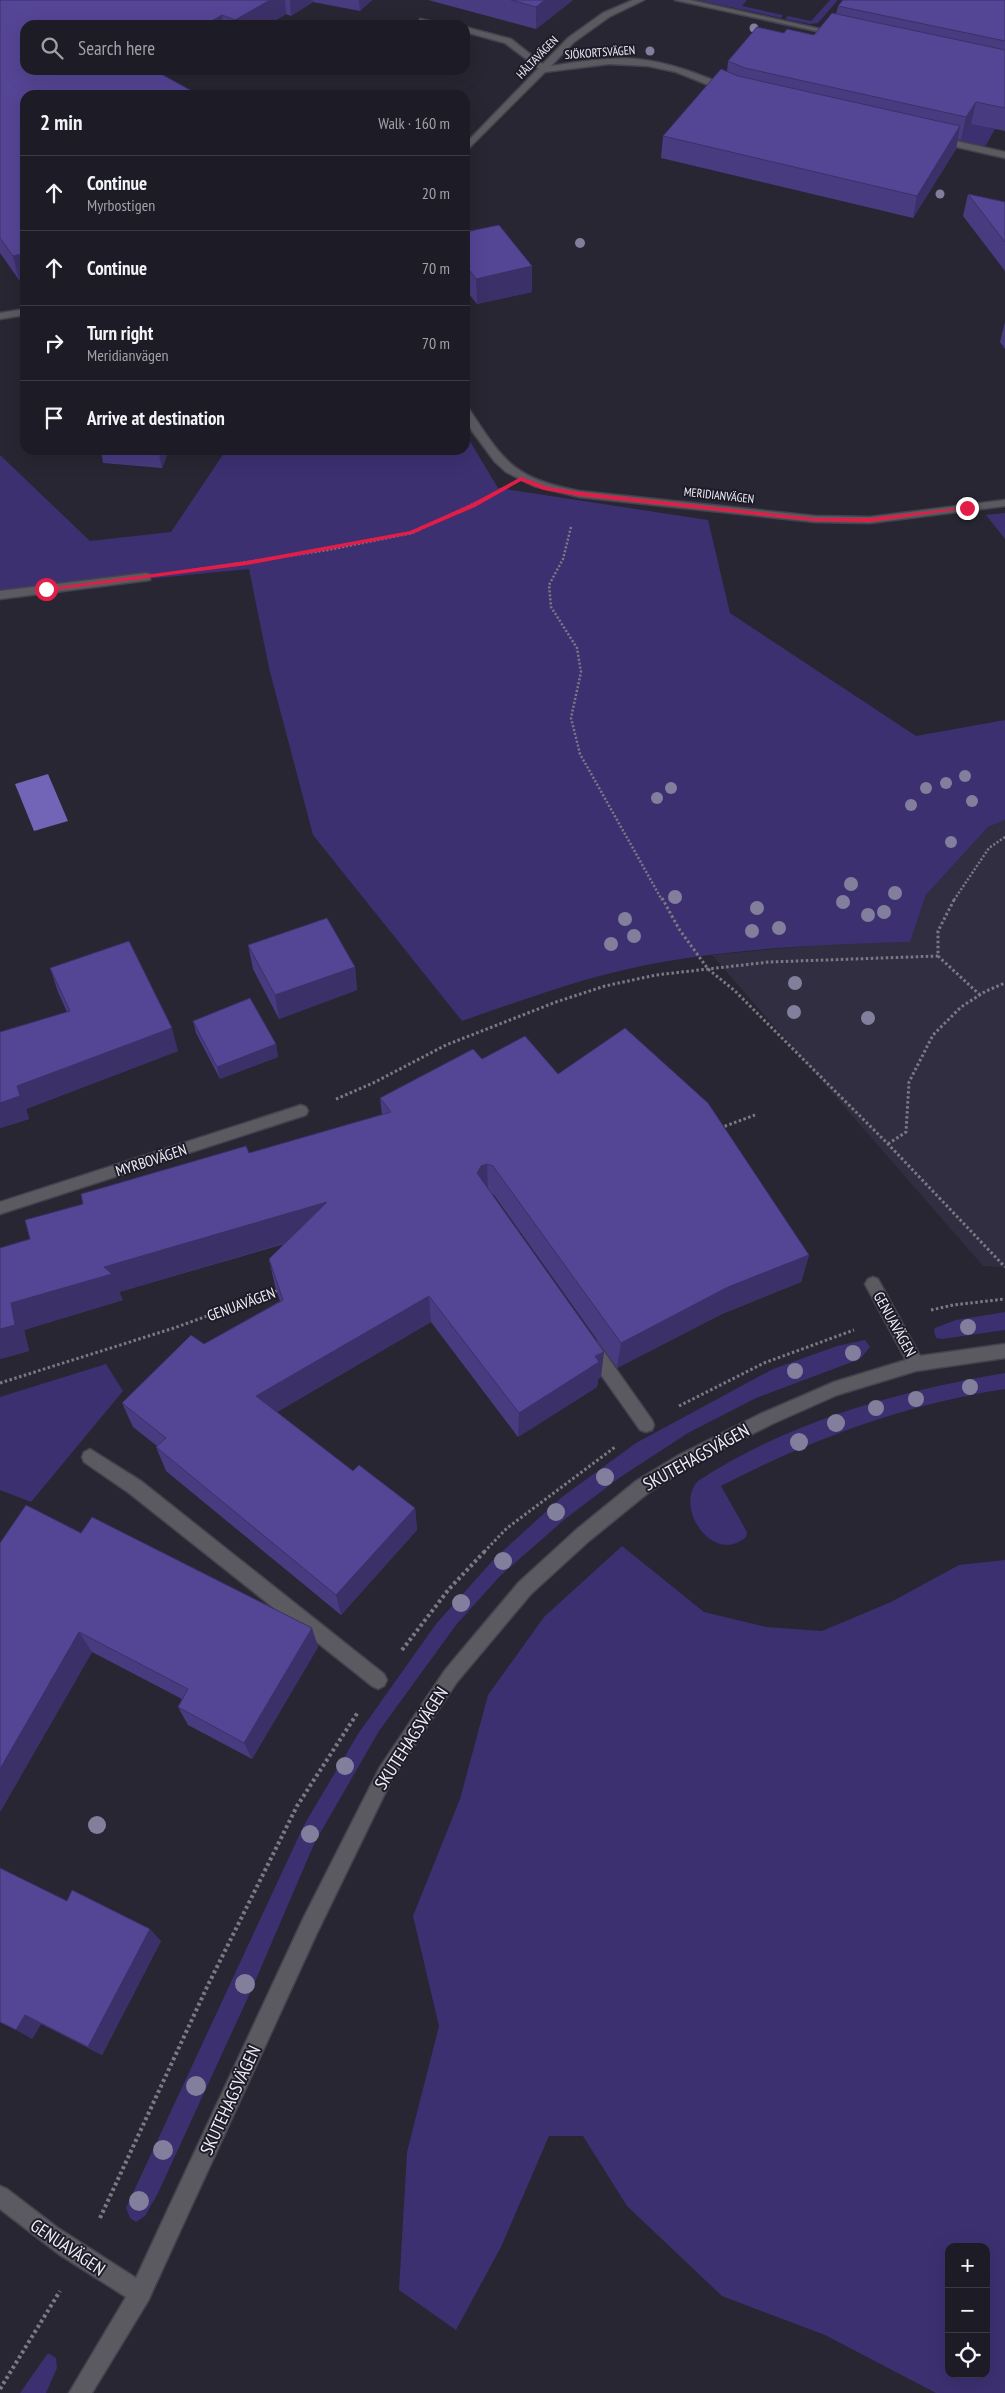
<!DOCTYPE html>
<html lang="en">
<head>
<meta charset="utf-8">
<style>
  body { margin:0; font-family:"PT Sans Narrow",sans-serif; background:#25252e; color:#f1f3f6 }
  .controls { position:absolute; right:15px; bottom:15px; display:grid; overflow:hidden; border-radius:10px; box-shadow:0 5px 20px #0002 }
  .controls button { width:45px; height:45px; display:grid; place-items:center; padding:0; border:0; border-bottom:1px solid #3b3a43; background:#1d1c26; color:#f1f3f6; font:25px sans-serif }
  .stop { position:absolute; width:15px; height:15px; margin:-11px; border:4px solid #e11d48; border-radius:50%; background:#fff }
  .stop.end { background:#e11d48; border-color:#fff; box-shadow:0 1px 5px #0008 }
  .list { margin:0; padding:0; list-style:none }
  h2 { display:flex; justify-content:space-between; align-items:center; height:65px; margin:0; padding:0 20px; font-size:21px }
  h2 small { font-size:16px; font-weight:400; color:#a0a1a7 }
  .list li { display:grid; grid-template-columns:32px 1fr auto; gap:15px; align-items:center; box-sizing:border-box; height:75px; padding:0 20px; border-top:1px solid #3b3a43 }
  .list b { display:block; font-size:19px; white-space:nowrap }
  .list p { margin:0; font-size:16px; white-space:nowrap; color:#a0a1a7 }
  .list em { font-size:16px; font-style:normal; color:#a0a1a7 }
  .icon { flex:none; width:28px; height:28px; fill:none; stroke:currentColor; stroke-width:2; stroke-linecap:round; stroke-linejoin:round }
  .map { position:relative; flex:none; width:1005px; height:2393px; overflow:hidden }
  .search { position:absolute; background:#1d1c26; box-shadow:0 5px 20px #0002; left:20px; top:20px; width:450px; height:55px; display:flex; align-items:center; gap:12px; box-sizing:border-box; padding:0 18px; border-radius:15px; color:#a0a1a7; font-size:19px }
  .panel { position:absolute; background:#1d1c26; box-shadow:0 5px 20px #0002; left:20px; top:90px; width:450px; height:365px; border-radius:15px }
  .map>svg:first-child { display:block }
  .built { fill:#302e40 }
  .green { fill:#3d3071; fill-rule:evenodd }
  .water { fill:#7264b7 }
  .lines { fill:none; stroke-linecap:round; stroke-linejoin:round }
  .lane-casing { stroke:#43424d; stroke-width:3 }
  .street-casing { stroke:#43424d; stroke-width:3 }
  .path-far2 { stroke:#7b7a84; stroke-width:2.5; stroke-dasharray:2 2; stroke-linecap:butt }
  .path-far1 { stroke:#7b7a84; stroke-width:3; stroke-dasharray:2.5 2.5; stroke-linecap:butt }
  .path { stroke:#7b7a84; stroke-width:4; stroke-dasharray:3 3; stroke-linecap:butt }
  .lane { fill:#5b5a60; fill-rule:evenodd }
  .street { fill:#5b5a60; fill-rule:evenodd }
  .tree { fill:#827f9d }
  .wall { fill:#493b80 }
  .shaded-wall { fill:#3c3068 }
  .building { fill:#554595; stroke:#3c3068 }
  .route { fill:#e11d48 }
  .labels { text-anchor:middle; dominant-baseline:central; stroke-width:4; stroke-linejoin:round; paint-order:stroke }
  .far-street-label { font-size:12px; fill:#efeef6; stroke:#1d1c28 }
  .street-label { font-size:15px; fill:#efeef6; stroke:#1d1c28 }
  .near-street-label { font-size:18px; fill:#efeef6; stroke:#1d1c28 }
</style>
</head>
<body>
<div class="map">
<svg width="1005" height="2393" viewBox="0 0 1005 2393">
  <rect width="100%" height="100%" fill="#272632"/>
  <path class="built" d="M 1005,820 L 1005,1267 L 983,1266 L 712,955 L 838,943 L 910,942 L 926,895 L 988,827 Z"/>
  <path class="green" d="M 697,0 L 747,0 L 742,6 L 783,15 L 781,18 Z
    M 830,0 L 838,0 L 818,23 L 810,24 L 785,19 L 788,16 L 811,21 Z
    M 959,121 L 995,129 L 986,145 L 983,146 L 952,139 Z
    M 465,433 L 498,488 L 708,520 L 730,613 L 916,736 L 1005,720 L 1005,820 L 988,827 L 926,895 L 910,942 C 828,944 743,948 662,962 C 593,974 528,998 462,1021 L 313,835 L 269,668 L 249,569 L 86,585 L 0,591 L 0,455 L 90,541 L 171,532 L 226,450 L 465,450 Z
    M 1005,513 L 1005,539 L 986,515 Z
    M 1005,1312 L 1005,1330 L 942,1339 L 936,1338 L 934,1331 L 935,1328 L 956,1320 Z
    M 865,1340 L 870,1347 L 860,1359 L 756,1398 L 688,1433 L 619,1478 L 565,1519 L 500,1576 L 456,1625 L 379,1731 L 315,1842 L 250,1993 L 158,2193 L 145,2216 L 136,2222 L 130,2218 L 126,2208 L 304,1825 L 358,1734 L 436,1624 L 494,1559 L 562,1497 L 636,1443 L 773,1369 L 837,1346 Z
    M 106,1364 L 123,1391 L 31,1502 L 0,1490 L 0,1397 Z
    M 1005,1373 L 1005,1389 C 906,1404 809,1440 721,1486 L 747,1532 L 746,1537 C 713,1566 673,1507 698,1481 C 790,1421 898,1391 1005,1373 Z
    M 622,1546 L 704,1612 L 766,1627 L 822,1631 L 891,1602 L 959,1565 L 1005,1560 L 1005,2393 L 936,2393 L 825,2335 L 722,2296 L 627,2206 L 583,2136 L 549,2136 L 501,2247 L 456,2330 L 399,2290 L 407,2152 L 439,2026 L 413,1916 L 460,1799 L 488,1695 L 544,1617 ZM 949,2247 L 986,2247 L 986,2374 L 949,2374 Z
    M 48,2353 L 56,2358 L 57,2368 L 46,2393 L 20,2393 Z"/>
  <path class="water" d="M 48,774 L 68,821 L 34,831 L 15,784 Z"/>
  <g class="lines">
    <defs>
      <path id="lane" d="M 420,19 L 448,25 L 423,23 L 420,23 Z
        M 465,27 L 511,39 L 549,69 L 542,71 L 505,43 L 465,32 Z
        M 591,1340 L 597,1342 L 652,1420 L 654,1425 L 652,1430 L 646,1432 L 640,1430 L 585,1352 L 583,1347 L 585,1342 Z
        M 90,1449 L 141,1481 L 384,1674 L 387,1680 L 384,1686 L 378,1689 L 372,1686 L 129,1493 L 84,1462 L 82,1457 L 84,1452 Z"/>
      <path id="street" d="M 633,0 L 644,0 L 609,17 L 574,42 L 551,66 C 579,62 607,57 636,59 C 670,62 701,75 732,88 L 732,92 L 726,92 L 676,72 L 648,66 L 609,64 L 545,72 L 465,152 L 465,144 L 568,38 L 603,13 Z
        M 675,0 L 690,0 L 843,34 L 839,36 Z
        M 938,137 L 1005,152 L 1005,158 L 935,142 L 934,140 Z
        M 25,309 L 25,315 L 0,319 L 0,313 Z
        M 465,408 L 469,409 C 504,462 513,478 579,491 L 815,516 L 870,517 L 1005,500 L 1005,506 L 870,523 L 815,522 L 579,497 L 534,486 L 506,472 L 495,462 L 472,431 L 465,419 Z
        M 146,573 L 150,574 L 150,580 L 0,599 L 0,591 Z
        M 301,1105 L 306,1107 L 308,1111 L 306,1115 L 0,1214 L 0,1202 Z
        M 873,1277 L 878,1279 L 920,1356 L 1005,1344 L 1005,1358 L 916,1371 L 837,1395 L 772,1424 L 691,1465 L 648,1493 L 589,1541 L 531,1594 L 457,1682 L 392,1779 L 317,1933 L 148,2301 L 92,2393 L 69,2393 L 126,2297 L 60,2255 L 0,2209 L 0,2186 L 7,2189 L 58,2228 L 136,2278 L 303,1919 L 380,1767 L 445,1670 L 519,1582 L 577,1529 L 636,1481 L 679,1455 L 760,1414 L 834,1382 L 906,1360 L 865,1284 L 868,1279 Z"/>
    </defs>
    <use href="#lane" class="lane-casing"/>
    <use href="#street" class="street-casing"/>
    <path class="path-far2" d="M 571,527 L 563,559 L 549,585 L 551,607 L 577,648 L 581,672 L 571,718 L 580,754 L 662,900
      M 180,572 L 328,550 L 412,533 L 488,497
      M 954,900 L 989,848 L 1005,837"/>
    <path class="path-far1" d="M 662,898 L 679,929 L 708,969 L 735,991 L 888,1144 L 1005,1267
      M 938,956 L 980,995
      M 336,1099 L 375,1082 L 446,1045 L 556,1002 L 605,986 L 656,975 L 769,962 L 938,956 L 938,931 L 955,898
      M 720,1128 L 755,1115
      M 888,1144 L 906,1132 L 909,1082 L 933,1035 L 961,1007 L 986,991 L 1005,983
      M 931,1310 L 953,1305 L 1005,1299
      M 0,1383 L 174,1328 L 279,1290
      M 679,1406 L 764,1363 L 854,1330
      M 484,1552 L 507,1528 L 615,1447"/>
    <path class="path" d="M 402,1650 L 449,1589 L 485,1551
      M 100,2218 L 207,1987 L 297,1806 L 358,1712
      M 0,2389 L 60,2291"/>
    <use href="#lane" class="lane"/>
    <use href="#street" class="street"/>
  </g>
  <g class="tree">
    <circle cx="754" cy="28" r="4.5"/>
    <circle cx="650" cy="51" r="4.5"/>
    <circle cx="940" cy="194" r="4.5"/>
    <circle cx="580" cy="243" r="5"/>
    <circle cx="965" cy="776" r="6"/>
    <circle cx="946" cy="783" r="6"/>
    <circle cx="671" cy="788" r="6"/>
    <circle cx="926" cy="788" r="6"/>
    <circle cx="657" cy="798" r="6"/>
    <circle cx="972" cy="801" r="6"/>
    <circle cx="911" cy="805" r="6"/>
    <circle cx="951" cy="842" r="6"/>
    <circle cx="851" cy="884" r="7"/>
    <circle cx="895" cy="893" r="7"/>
    <circle cx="675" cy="897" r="7"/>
    <circle cx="843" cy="902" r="7"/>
    <circle cx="757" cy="908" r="7"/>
    <circle cx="884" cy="912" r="7"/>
    <circle cx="868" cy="915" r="7"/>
    <circle cx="625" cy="919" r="7"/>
    <circle cx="779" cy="928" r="7"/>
    <circle cx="752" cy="931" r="7"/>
    <circle cx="634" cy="936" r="7"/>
    <circle cx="611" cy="944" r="7"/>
    <circle cx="795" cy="983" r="7"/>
    <circle cx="794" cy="1012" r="7"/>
    <circle cx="868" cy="1018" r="7"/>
    <circle cx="968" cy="1327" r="8"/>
    <circle cx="853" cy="1353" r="8"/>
    <circle cx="795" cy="1371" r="8"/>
    <circle cx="970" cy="1387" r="8"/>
    <circle cx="916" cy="1399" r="8"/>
    <circle cx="876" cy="1408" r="8"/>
    <circle cx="836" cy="1423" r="9"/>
    <circle cx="799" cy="1442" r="9"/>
    <circle cx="605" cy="1477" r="9"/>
    <circle cx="556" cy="1512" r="9"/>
    <circle cx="503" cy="1561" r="9"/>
    <circle cx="461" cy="1603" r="9"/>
    <circle cx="345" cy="1766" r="9"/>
    <circle cx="97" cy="1825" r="9"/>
    <circle cx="310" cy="1834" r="9"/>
    <circle cx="245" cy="1984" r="10"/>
    <circle cx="196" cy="2086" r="10"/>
    <circle cx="163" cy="2150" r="10"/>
    <circle cx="139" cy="2201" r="10"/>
  </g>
  <path class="wall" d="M 0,0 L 372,0 L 360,11 L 313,2 L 291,16 L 286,14 L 268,25 L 25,25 L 25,70 L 170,70 L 162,75 L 19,280 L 0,253 Z
    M 428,0 L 573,0 L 536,29 Z
    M 1005,0 L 1005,131 L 971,124 L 961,140 L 958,139 L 956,149 L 913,218 L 661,158 L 663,136 L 727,71 L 728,61 L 784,33 L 814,35 L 836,14 L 838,6 Z
    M 968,194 L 1005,202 L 1005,271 L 963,216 Z
    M 465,232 L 532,266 L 532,292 L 477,304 L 465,289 Z
    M 1005,322 L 1005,349 L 1000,342 Z
    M 101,450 L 169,450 L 162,468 L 103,463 Z
    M 248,945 L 355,967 L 357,990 L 279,1019 L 253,969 Z
    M 50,968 L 178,1051 L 26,1109 L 29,1119 L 0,1128 L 0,1032 L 67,1012 L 58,992 Z
    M 193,1021 L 276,1044 L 278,1057 L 220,1079 L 196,1033 Z
    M 482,1059 L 558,1074 L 809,1255 L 801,1282 L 722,1314 L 617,1368 L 494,1195 L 492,1194 L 601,1377 L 598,1379 L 597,1387 L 518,1437 L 431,1322 L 277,1412 L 353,1471 L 415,1508 L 417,1530 L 341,1615 L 166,1471 L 156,1447 L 157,1446 L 133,1427 L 122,1403 L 204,1344 L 280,1301 L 275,1286 L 269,1259 L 284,1244 L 119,1292 L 123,1300 L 24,1330 L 29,1351 L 0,1359 L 0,1248 L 30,1239 L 83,1204 L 249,1153 L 382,1115 L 380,1098 Z
    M 81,1533 L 318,1647 L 252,1759 L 188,1725 L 178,1707 L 182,1699 L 92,1652 L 0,1812 Z
    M 0,1868 L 67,1901 L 161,1941 L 102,2055 L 41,2024 L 32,2039 Z"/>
  <path class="shaded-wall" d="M 270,0 L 285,0 L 286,14 L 268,25 L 236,25 L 235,20 Z
    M 290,0 L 313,0 L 313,2 L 291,16 Z
    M 359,0 L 372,0 L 360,11 Z
    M 545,0 L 573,0 L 536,29 L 536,7 Z
    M 222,15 L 223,25 L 205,25 Z
    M 161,70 L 170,70 L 162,75 Z
    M 192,91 L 193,95 L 182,95 Z
    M 976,102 L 971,124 L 961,140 L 966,117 Z
    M 960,126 L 956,149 L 913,218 L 917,196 Z
    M 25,253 L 25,278 L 19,280 L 13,256 Z
    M 532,266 L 532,292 L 477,304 L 476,279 Z
    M 158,450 L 169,450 L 162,468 Z
    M 355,967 L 357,990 L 279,1019 L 275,995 Z
    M 172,1028 L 178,1051 L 26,1109 L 29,1119 L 0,1128 L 0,1103 L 17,1086 Z
    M 276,1044 L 278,1057 L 220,1079 L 217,1067 Z
    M 487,1164 L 488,1192 L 477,1173 L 481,1166 Z
    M 327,1202 L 332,1229 L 119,1292 L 123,1300 L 24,1330 L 29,1351 L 0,1359 L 0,1329 L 11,1303 L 104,1267 Z
    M 809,1255 L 801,1282 L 722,1314 L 617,1368 L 621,1343 L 728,1287 Z
    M 429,1296 L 431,1322 L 263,1420 L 256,1396 Z
    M 604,1352 L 601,1377 L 598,1379 L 597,1387 L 518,1437 L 519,1413 L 595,1356 Z
    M 415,1508 L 417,1530 L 341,1615 L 336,1595 Z
    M 312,1628 L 318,1647 L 252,1759 L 244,1743 Z
    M 79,1632 L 92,1652 L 0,1812 L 0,1769 Z
    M 150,1929 L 161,1941 L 102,2055 L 88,2047 Z
    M 25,2015 L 41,2024 L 32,2039 L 16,2030 Z"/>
  <path class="building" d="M 0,0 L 270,0 L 235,20 L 222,15 L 205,25 L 25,25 L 25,70 L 154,70 L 192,91 L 182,95 L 25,95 L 25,253 L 13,256 L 0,238 Z
    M 511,0 L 545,0 L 536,7 Z
    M 843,0 L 1005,0 L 1005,41 L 838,6 Z
    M 832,13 L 1005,50 L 1005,108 L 976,102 L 966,117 L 745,68 L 728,61 L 757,27 L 784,33 L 787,29 L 814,35 Z
    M 721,69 L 738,76 L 960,126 L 917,196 L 663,136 Z
    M 968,194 L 1005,202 L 1005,242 Z
    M 499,225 L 532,266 L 476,279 L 465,264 L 465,232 Z
    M 327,918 L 355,967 L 275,995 L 248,945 Z
    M 129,941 L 172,1028 L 17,1086 L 20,1096 L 0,1103 L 0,1032 L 70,1011 L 50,968 Z
    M 250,998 L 276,1044 L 217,1067 L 193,1021 Z
    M 625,1028 L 708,1103 L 809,1255 L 728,1287 L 621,1343 L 493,1166 L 487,1164 L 481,1166 L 477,1173 L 604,1352 L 595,1356 L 599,1362 L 519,1413 L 429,1296 L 256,1396 L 353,1471 L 359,1465 L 415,1508 L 336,1595 L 156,1447 L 166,1438 L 122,1403 L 191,1335 L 204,1344 L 283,1300 L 269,1259 L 327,1202 L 104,1267 L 112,1274 L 11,1303 L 15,1325 L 0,1329 L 0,1248 L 30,1239 L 25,1220 L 83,1204 L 81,1194 L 246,1146 L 249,1153 L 391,1112 L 380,1098 L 473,1049 L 482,1059 L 525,1036 L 558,1074 Z
    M 26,1505 L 81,1533 L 92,1517 L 312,1628 L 244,1743 L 178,1707 L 188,1689 L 79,1632 L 0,1769 L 0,1543 Z
    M 0,1868 L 67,1901 L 72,1890 L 150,1929 L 88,2047 L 25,2015 L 16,2030 L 0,2022 Z"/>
  <path class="route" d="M 521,477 L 548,487 L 580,492 L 814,518 L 870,518 L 967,507 L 970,508 L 870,522 L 814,521 L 580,496 L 544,490 L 521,481 L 475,507 L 412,534 L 247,565 L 46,591 L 43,589 L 247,561 L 410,531 L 471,504 Z"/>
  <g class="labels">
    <g class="far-street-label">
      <text transform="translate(600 52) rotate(-4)">SJÖKORTSVÄGEN</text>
      <text transform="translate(537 57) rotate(-46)">HÅLTAVÄGEN</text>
      <text transform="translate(719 495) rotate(6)">MERIDIANVÄGEN</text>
    </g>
    <g class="street-label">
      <text transform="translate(151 1160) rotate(-18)">MYRBOVÄGEN</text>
      <text transform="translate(241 1304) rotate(-20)">GENUAVÄGEN</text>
      <text transform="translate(895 1324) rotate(61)">GENUAVÄGEN</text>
    </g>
    <g class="near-street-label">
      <text transform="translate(696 1457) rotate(-29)">SKUTEHAGSVÄGEN</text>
      <text transform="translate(411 1738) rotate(-57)">SKUTEHAGSVÄGEN</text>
      <text transform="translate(230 2100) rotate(-65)">SKUTEHAGSVÄGEN</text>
      <text transform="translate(68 2247) rotate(34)">GENUAVÄGEN</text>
    </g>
  </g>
</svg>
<div class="controls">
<button>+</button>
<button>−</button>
<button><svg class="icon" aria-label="locate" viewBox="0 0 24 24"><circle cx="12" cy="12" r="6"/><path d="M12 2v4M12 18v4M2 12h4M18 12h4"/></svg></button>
</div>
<div class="stop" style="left:46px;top:589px"></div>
<div class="stop end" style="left:967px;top:508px"></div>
<div class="search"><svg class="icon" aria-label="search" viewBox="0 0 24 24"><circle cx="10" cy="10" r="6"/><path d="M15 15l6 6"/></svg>Search here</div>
<section class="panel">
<h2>2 min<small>Walk · 160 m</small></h2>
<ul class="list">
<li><svg class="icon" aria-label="ahead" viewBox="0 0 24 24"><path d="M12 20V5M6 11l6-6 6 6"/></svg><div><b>Continue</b><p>Myrbostigen</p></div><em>20 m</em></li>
<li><svg class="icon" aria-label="ahead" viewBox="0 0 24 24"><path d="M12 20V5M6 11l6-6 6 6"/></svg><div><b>Continue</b></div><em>70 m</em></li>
<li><svg class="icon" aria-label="right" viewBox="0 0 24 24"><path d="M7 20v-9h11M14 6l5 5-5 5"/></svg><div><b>Turn right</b><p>Meridianvägen</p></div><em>70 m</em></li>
<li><svg class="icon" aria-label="arrive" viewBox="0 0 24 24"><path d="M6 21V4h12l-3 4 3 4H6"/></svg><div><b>Arrive at destination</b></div></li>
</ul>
</section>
</div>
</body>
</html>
